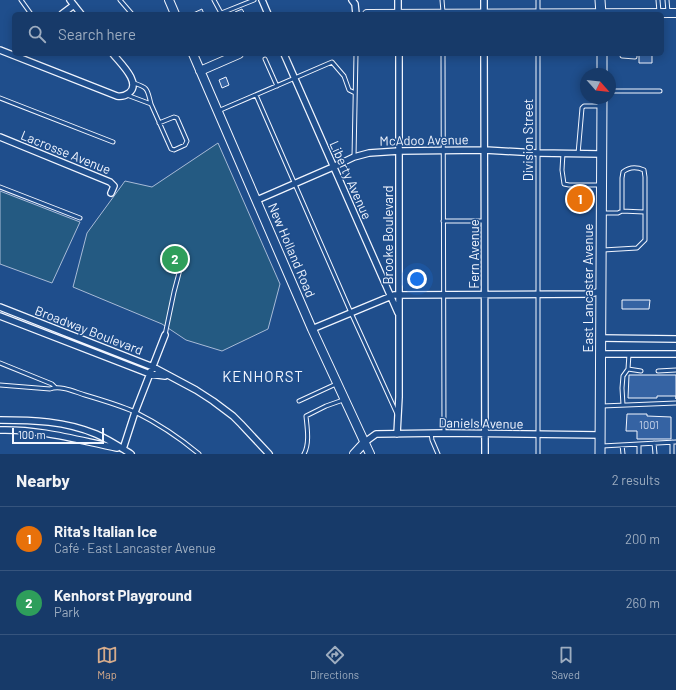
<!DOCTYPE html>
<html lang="en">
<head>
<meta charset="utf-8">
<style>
  body { margin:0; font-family:Barlow,sans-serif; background:#244571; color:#f1f3f6 }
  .compass { position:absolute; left:580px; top:68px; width:36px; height:36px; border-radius:50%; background:#173a69; box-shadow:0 2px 10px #0003; rotate:117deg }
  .scale { position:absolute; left:12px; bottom:10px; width:92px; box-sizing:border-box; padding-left:4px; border:2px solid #f2f6ff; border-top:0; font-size:11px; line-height:14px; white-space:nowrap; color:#f2f6ff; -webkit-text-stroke:3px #1f4e8c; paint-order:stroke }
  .you { position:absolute; left:417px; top:279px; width:14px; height:14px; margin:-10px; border:3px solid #fff; border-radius:50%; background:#1a73e8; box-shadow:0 0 0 6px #1a73e833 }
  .badge { display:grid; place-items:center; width:26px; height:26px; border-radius:50%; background:#d6ab8b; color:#fff; font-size:13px; font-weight:700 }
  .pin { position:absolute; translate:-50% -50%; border:2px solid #fff; box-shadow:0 1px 4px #0006 }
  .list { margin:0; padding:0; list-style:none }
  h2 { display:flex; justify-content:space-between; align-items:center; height:52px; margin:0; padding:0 16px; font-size:17px }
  h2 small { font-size:13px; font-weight:400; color:#9eadc0 }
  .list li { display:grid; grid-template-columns:26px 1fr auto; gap:12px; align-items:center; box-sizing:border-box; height:64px; padding:0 16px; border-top:1px solid #36547d }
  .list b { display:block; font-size:15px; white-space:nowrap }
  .list p { margin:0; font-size:13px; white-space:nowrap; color:#9eadc0 }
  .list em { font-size:13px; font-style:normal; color:#9eadc0 }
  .icon { flex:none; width:22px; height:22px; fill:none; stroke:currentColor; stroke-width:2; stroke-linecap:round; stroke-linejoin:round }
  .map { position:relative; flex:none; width:676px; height:454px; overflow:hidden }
  .search { position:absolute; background:#173a69; box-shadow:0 2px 10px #0003; left:12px; right:12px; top:12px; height:44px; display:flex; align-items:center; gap:10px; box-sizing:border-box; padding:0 14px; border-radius:6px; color:#9eadc0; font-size:15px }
  .sheet { height:180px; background:#173a69 }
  nav { display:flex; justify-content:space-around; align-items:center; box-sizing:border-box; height:56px; border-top:1px solid #36547d; background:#173a69; font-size:11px; color:#9eadc0 }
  nav a { display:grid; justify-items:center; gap:2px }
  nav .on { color:#d6ab8b }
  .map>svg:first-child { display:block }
  .green { fill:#245a82; stroke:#a8bbd7 }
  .building { fill:#3563a3; stroke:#f2f6ff }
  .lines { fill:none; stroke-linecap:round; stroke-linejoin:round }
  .lane-casing { stroke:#f2f6ff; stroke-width:5 }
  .street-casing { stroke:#f2f6ff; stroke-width:8 }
  .secondary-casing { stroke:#f2f6ff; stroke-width:10 }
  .primary-casing { stroke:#f2f6ff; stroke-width:11 }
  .lane { stroke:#1f4e8c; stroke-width:3 }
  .street { stroke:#1f4e8c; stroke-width:5.5 }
  .secondary { stroke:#1f4e8c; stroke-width:8 }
  .primary { stroke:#1f4e8c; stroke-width:9 }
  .labels { text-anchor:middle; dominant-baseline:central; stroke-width:3; stroke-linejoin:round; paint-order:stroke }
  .number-label { font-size:11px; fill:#c3d1e8 }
  .street-label { font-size:13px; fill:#f2f6ff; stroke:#1f4e8c }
  .quarter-label { font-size:15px; letter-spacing:1px; fill:#f2f6ff; stroke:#1f4e8c }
</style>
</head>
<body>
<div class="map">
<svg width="676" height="454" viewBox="0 0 676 454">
  <rect width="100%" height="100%" fill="#1f4e8c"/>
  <path class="green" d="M 218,143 L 280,284 L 268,329 L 222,351 L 186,340 L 162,324 L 73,287 L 87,233 L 125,181 L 152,187 Z
    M 0,191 L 80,222 L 52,283 L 0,264 Z"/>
  <path class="building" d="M 202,9 L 204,14 L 191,14 Z
    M 242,9 L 245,14 L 236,14 L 235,12 Z
    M 639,54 L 652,54 L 652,63 L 639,63 Z
    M 226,77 L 229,85 L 222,88 L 219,80 Z
    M 575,195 L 586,195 L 586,204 L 574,203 Z
    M 622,300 L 650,300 L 649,309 L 622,309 Z
    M 629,375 L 676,375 L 676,399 L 676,396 L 657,396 L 657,398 L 628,398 Z
    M 627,414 L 647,414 L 647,416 L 671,417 L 671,439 L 637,439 L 637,431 L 626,431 Z"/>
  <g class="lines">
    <defs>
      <path id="lane" d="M 21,0 L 31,14
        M 120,0 L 132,14
        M 214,0 L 221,13
        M 442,0 L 443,12
        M 658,0 L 659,12
        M 667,0 L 668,12
        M 538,12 L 538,0
        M 219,14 L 254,0
        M 443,54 L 444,433
        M 538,54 L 538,454
        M 622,54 L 622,56 L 635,57 L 635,54
        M 265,59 L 277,86
        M 610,91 L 660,91
        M 127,95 L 151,104 C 147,89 149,88 134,83
        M 256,95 L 352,315 L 397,414
        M 0,98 L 113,142
        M 151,104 L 171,149 L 174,150 L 185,145 L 187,141 L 177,118 L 174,117 L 159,123
        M 218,111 L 332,62 L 344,76 L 349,90 L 355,93
        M 563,153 L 562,170 L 564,184 L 569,185 L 599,185
        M 578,154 L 582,108 L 584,106 L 600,106
        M 354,157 L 356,54
        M 0,187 L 80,218
        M 602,213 L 618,213 L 622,211 L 644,212
        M 443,221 L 485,221
        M 603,250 L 637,248 L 645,240 L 645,177 L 644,170 C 637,167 629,167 623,172 L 622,178 L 622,211
        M 165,335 L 174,292 L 183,258
        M 0,363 L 52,384 L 55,387
        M 628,369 L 641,371
        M 658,371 L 676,370
        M 0,385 L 50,389 C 61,385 75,392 85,395 C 102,400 119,405 135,412 C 157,423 180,438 199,454
        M 299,401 L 336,384
        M 623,405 L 622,388 L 623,376 L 628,369 L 629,354
        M 602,406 L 676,403
        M 431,433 L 432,440 L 438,454
        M 654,443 L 655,454
        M 639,444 L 639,454
        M 622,445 L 623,454
        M 602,446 L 676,442
        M 304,454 C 310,443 307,427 306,416 L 326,406 L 343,400
        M 672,454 L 672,442"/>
      <path id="street" d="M 70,0 L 81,14
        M 262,0 L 268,14
        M 352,0 L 355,4 L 356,14
        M 398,0 L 398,14
        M 484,0 L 484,14
        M 62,14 L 74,5
        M 0,50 L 117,96 C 122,97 125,96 129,93 C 142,83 120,63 113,54
        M 284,54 L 398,313
        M 484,54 L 485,454
        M 0,137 L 110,182 L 114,186 L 111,193
        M 257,200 L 333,167 L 354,157 L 369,153 L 399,151 L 485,150 L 538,153 L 601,154
        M 0,307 L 153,367 L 196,390 L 213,401 L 233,416 L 241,424 L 269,454
        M 0,316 L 150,374 L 165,376
        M 312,329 L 394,295 L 590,294 L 601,291
        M 601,338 L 676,339
        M 601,354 L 676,354
        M 0,420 C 33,420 65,421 96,434 C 108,439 120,447 131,454
        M 0,430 C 41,429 77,440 117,448
        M 397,434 L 399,397 L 399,54
        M 365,442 L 376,434 L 444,433 L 600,435
        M 123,449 L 135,412 L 165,335"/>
      <path id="secondary" d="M 169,0 L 175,14
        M 367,14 L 676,13
        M 193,54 L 312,329 L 370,454
        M 200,71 L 239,54
        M 354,454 L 365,442"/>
      <path id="primary" d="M 600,0 L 601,14
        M 602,74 L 602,54
        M 600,454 L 602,98"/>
    </defs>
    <use href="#lane" class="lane-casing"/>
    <use href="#street" class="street-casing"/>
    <use href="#secondary" class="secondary-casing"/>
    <use href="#primary" class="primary-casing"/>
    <use href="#lane" class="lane"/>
    <use href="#street" class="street"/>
    <use href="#secondary" class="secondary"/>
    <use href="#primary" class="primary"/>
  </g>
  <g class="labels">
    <g class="number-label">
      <text x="649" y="424">1001</text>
    </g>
    <g class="street-label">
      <text transform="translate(424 140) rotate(-1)">McAdoo Avenue</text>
      <text transform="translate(528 140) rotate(-90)">Division Street</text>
      <text transform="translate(66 152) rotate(22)">Lacrosse Avenue</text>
      <text transform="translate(351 180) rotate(66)">Liberty Avenue</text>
      <text transform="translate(388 235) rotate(-90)">Brooke Boulevard</text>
      <text transform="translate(292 250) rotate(67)">New Holland Road</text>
      <text transform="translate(474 254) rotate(-90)">Fern Avenue</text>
      <text transform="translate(588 288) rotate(-90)">East Lancaster Avenue</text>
      <text transform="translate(89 330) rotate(21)">Broadway Boulevard</text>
      <text transform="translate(481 423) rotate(1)">Daniels Avenue</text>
    </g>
    <g class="quarter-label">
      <text x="263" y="376">KENHORST</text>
    </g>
  </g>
</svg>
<svg class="compass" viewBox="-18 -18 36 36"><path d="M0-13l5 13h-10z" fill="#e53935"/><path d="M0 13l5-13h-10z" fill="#9eadc0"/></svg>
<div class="scale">100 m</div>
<div class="you"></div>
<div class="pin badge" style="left:580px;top:199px;background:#e8710a">1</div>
<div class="pin badge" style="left:175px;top:259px;background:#2e9e5b">2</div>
<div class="search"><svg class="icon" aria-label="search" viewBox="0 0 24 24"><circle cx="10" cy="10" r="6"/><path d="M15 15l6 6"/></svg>Search here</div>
</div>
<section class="sheet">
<h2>Nearby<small>2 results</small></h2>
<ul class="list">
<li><span class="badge" style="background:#e8710a">1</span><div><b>Rita's Italian Ice</b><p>Café · East Lancaster Avenue</p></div><em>200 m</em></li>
<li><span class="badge" style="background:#2e9e5b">2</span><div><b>Kenhorst Playground</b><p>Park</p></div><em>260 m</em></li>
</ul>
</section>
<nav>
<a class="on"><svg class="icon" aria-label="map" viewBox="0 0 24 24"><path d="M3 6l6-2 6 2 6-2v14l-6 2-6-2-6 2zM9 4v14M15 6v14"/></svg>Map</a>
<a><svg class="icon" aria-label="directions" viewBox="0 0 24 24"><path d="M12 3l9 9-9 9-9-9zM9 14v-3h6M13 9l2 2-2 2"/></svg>Directions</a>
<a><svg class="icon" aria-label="saved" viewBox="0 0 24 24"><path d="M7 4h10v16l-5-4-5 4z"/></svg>Saved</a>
</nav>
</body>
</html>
